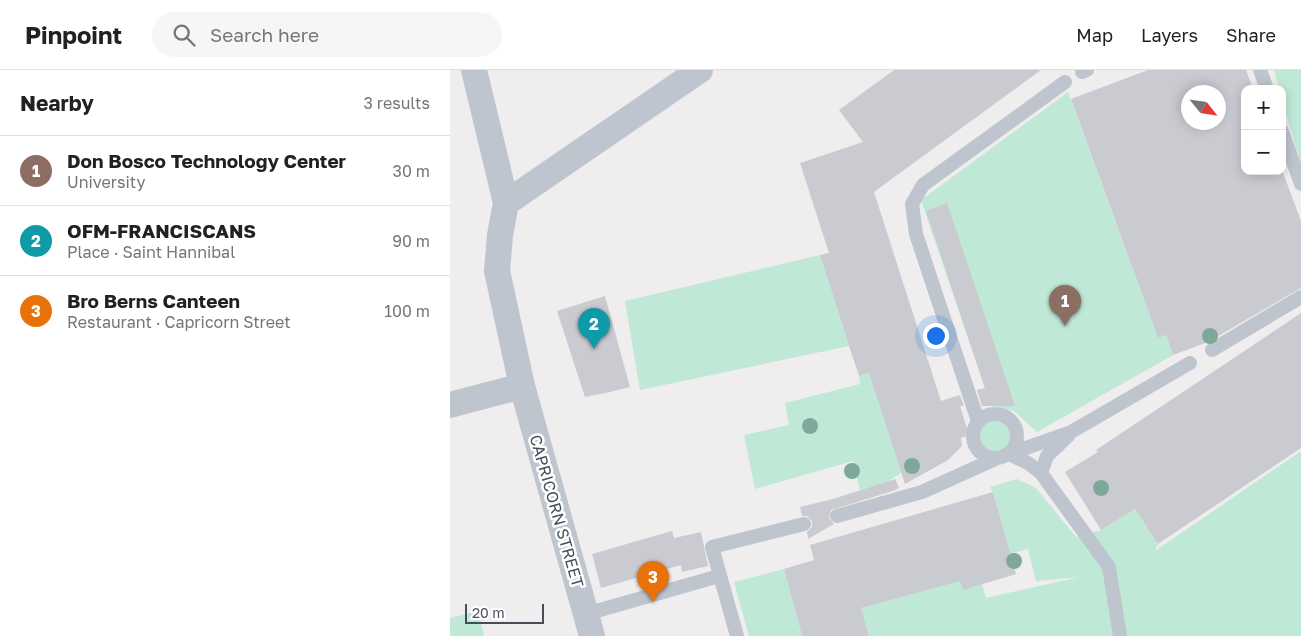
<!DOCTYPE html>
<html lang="en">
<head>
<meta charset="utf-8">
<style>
  body { margin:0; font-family:"Golos Text",sans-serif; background:#f6f6f6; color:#202124 }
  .controls { position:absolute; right:15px; top:15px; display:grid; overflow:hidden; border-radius:10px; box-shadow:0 2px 12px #0003 }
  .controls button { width:45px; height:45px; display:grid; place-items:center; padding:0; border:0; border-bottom:1px solid #e0e0e0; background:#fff; color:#202124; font:25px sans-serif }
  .compass { position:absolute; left:731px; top:15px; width:45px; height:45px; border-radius:50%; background:#fff; box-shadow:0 2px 12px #0003; rotate:120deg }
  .scale { position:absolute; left:15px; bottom:12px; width:79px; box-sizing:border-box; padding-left:5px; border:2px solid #474d58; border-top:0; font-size:14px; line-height:18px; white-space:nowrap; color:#474d58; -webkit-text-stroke:4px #fff; paint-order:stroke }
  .you { position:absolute; left:485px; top:265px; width:18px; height:18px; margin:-12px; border:4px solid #fff; border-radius:50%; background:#1a73e8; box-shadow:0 0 0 8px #1a73e833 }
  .badge { display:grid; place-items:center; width:32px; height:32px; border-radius:50%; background:#111827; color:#fff; font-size:16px; font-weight:700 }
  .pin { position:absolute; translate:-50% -41px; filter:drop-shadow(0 1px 2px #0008) }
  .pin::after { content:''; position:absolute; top:26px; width:18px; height:15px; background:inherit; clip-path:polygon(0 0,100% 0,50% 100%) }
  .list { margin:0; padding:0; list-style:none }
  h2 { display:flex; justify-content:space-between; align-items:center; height:65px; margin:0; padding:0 20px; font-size:21px }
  h2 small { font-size:16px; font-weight:400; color:#757577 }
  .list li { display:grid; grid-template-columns:32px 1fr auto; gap:15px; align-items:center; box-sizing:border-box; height:70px; padding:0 20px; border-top:1px solid #e0e0e0 }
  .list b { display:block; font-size:19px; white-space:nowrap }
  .list p { margin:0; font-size:16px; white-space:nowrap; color:#757577 }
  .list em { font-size:16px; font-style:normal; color:#757577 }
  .icon { flex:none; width:28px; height:28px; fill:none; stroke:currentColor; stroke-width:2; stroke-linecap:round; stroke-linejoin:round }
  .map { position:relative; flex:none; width:851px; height:566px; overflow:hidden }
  header { display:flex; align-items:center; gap:30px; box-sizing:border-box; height:70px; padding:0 25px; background:#fff; border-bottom:1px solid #e0e0e0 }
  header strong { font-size:24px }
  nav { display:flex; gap:28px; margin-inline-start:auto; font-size:18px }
  .search { width:350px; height:45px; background:#f6f6f6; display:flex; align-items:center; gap:12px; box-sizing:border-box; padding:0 18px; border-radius:28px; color:#757577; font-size:19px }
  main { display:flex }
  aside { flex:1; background:#fff }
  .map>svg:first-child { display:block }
  .green { fill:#bfe9d6 }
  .building { fill:#cacbd1; fill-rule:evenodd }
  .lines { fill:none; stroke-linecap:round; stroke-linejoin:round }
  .service { stroke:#bfc5ce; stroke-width:14 }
  .minor { stroke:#bfc5ce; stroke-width:26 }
  .tree { fill:#7ea99a }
  .labels { text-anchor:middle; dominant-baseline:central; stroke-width:5; stroke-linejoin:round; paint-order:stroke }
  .street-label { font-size:16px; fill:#474d58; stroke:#fff }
</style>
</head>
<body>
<header>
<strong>Pinpoint</strong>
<div class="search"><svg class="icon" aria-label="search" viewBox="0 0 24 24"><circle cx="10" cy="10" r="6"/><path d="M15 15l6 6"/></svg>Search here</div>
<nav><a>Map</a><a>Layers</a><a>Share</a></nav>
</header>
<main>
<aside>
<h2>Nearby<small>3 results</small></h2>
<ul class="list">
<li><span class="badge" style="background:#8d6e63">1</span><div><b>Don Bosco Technology Center</b><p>University</p></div><em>30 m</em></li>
<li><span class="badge" style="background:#0f9aa8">2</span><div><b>OFM-FRANCISCANS</b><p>Place · Saint Hannibal</p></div><em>90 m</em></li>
<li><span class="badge" style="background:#e8710a">3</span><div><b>Bro Berns Canteen</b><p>Restaurant · Capricorn Street</p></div><em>100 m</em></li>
</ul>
</aside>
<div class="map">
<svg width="851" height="566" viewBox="0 0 851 566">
  <rect width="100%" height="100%" fill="#efeded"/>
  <path class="green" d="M 824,0 L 851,0 L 851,94 L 832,30 L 832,19 L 829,19 Z
    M 618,22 L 708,268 L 716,265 L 723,285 L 587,362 L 564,341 L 541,336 L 471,130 Z
    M 370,185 L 399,276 L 190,320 L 175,231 Z
    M 419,303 L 447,389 L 494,373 L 490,378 L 437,412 L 410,420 L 403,391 L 305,419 L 294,365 L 339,355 L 335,333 L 410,314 L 409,306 Z
    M523 366a22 22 0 1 1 44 0a22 22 0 1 1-44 0Z
    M 851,381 L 851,566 L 419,566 L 411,538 L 510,510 L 513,520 L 532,514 L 536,528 L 629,507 L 586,511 L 578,479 L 560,484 L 543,422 L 540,417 L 567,409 L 586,418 L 626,467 L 651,460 L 685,439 L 708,474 L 705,481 Z
    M 334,499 L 352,566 L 299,566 L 284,512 Z
    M 28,541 L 34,566 L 0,566 L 0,548 Z"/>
  <path class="building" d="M 444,0 L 591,0 L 424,122 L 491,331 L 510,325 L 514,336 L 510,336 L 519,365 L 511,368 L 512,376 L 498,390 L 455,414 L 419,303 L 409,306 L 399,276 L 370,185 L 379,183 L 350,93 L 413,72 L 389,40 Z
    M 698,0 L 796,0 L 803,19 L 795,19 L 795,101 L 832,101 L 832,100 L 851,151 L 851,218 L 758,272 L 723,285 L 716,265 L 708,268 L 621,29 ZM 738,22 L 768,22 L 768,52 L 738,52 Z
    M 497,133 L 565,336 L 532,336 L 527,320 L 535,318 L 476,141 Z
    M 155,226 L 180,317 L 160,322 L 135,327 L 107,241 Z
    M 851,243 L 851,378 L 708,474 L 685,439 L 651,460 L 615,402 L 648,382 L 646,380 Z
    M 445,409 L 449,418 L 443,421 L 381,440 L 379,448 L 384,454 L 358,469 L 357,462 L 362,457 L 362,451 L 357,446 L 352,446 L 350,437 L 383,429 Z
    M 543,422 L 566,504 L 513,520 L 510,511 L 411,538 L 419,566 L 352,566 L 334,499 L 364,490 L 360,475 Z
    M 222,461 L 224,468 L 251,462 L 258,496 L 232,502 L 231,495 L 151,518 L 142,484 Z"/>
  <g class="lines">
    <path class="service" d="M 810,0 L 817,19
      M 632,2 L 637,0
      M 832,61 L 851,114
      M 762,280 L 851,227
      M523 366a22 22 0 1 1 44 0a22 22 0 1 1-44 0Z
      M 528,351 L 466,164 L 462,134 L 473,115 L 615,12
      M 559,384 L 578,393 L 591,403 L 659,497 L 670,566
      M 559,384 L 621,362 L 740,293
      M 591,403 L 597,386 L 618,366
      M 387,446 L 472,422 L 545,389
      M 136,544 L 269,506
      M 287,566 L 262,477 L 354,454"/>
    <path class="minor" d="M 24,0 L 56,133 L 50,165 L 47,201 L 72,316 L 142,566
      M 56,133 L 250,0
      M 0,335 L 72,316"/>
  </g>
  <g class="tree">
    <circle cx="760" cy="266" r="8"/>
    <circle cx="360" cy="356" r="8"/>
    <circle cx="462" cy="396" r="8"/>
    <circle cx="402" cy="401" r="8"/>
    <circle cx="651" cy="418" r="8"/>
    <circle cx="564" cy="491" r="8"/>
  </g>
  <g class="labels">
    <g class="street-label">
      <text transform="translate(107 441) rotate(74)">CAPRICORN STREET</text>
    </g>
  </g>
</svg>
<div class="controls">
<button>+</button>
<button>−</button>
</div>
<svg class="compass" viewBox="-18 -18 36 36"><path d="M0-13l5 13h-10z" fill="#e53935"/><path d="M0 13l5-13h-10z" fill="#757577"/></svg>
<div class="scale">20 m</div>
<div class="you"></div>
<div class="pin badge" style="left:615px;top:256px;background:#8d6e63">1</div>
<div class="pin badge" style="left:144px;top:279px;background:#0f9aa8">2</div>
<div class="pin badge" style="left:203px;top:532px;background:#e8710a">3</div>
</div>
</main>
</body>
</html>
